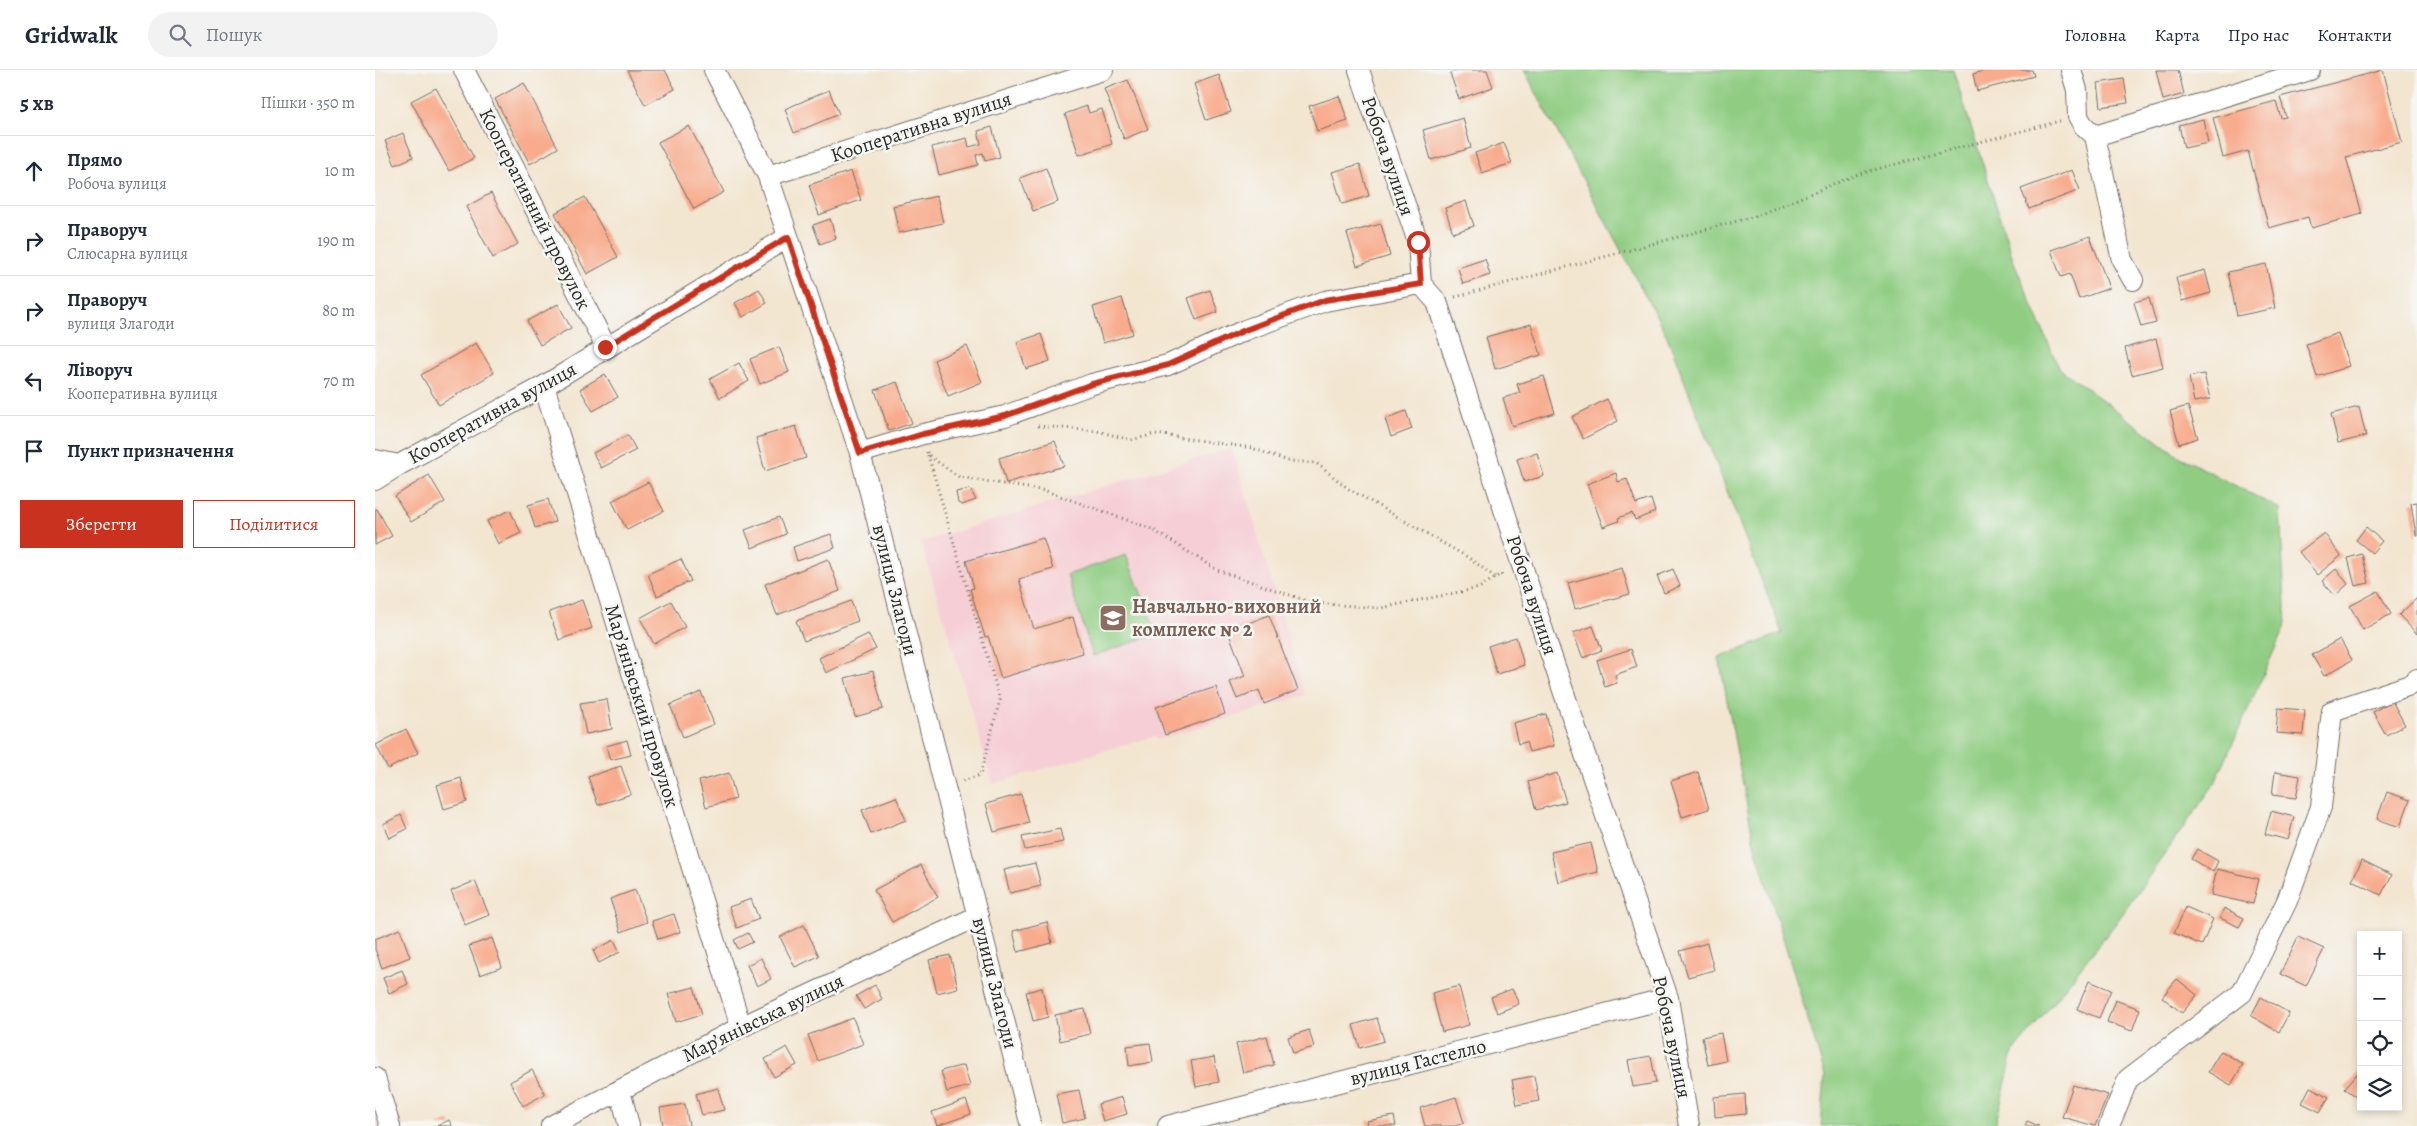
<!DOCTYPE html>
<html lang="uk">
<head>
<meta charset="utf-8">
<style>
  body { margin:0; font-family:Alegreya,serif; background:#f2f2f3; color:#1f2937 }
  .controls { position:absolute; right:15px; bottom:15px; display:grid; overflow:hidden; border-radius:0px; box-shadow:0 2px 8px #0003 }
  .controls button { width:45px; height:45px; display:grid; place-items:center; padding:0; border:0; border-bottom:1px solid #e0e1e3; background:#fff; color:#1f2937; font:25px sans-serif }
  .stop { position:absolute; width:15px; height:15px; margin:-11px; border:4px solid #c8321e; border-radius:50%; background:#fff }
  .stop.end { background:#c8321e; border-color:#fff; box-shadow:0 1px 5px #0008 }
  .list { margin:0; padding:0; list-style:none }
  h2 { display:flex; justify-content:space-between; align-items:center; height:65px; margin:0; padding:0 20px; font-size:21px }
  h2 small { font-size:16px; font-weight:400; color:#747a83 }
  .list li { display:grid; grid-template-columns:32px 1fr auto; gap:15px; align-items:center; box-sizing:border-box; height:70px; padding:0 20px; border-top:1px solid #e0e1e3 }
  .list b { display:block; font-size:19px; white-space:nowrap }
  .list p { margin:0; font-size:16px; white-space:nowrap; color:#747a83 }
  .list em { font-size:16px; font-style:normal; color:#747a83 }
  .actions { display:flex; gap:10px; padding:15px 20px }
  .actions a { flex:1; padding:11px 0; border:1px solid #c8321e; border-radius:0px; text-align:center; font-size:18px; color:#c8321e }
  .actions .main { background:#c8321e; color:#fff }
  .icon { flex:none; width:28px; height:28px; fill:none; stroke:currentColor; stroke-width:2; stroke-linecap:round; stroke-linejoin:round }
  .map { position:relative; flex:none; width:2042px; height:1056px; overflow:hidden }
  header { display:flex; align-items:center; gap:30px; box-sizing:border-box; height:70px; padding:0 25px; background:#fff; border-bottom:1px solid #e0e1e3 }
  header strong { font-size:24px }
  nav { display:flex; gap:28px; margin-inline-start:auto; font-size:18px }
  .search { width:350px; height:45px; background:#f2f2f3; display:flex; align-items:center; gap:12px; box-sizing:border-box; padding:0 18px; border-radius:28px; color:#747a83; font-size:19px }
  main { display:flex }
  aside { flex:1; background:#fff }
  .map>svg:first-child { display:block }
  .built { fill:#f6cfd6 }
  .green { fill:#90cd83; stroke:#5e7c57 }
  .building { fill:#f8ac8d }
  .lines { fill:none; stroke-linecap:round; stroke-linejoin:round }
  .minor-casing { stroke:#716c65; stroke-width:22 }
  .path { stroke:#716c65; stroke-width:3; stroke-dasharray:1 4; stroke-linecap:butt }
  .minor { stroke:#fff; stroke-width:20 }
  .route { stroke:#c8321e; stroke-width:6 }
  .labels { text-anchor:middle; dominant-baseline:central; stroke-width:5; stroke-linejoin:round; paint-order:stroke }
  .street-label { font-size:20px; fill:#2b2b2b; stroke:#f6f6f2 }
  .education-label { font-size:20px; font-weight:bold; fill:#785e54; stroke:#f6f6f2; text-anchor:start }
</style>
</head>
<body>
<header>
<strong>Gridwalk</strong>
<div class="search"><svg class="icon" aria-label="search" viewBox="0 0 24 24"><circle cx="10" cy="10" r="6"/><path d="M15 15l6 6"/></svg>Пошук</div>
<nav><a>Головна</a><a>Карта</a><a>Про нас</a><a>Контакти</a></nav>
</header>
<main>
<aside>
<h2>5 хв<small>Пішки · 350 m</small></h2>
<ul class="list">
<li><svg class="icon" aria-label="ahead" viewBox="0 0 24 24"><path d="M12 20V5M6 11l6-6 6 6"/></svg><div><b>Прямо</b><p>Робоча вулиця</p></div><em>10 m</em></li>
<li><svg class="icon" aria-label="right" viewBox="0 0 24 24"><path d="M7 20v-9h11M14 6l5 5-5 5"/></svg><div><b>Праворуч</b><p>Слюсарна вулиця</p></div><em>190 m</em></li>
<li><svg class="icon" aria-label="right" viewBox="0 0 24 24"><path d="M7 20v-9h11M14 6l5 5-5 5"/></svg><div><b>Праворуч</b><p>вулиця Злагоди</p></div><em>80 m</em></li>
<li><svg class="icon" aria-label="left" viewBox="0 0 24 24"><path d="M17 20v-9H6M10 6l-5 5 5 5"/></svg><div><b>Ліворуч</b><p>Кооперативна вулиця</p></div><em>70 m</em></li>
<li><svg class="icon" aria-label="arrive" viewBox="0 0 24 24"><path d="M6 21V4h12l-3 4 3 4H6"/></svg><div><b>Пункт призначення</b></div></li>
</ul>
<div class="actions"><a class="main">Зберегти</a><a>Поділитися</a></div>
</aside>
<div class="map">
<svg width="2042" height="1056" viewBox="0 0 2042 1056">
  <rect width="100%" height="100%" fill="#f6f6f2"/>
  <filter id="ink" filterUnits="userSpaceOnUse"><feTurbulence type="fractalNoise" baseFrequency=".02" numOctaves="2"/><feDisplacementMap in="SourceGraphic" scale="10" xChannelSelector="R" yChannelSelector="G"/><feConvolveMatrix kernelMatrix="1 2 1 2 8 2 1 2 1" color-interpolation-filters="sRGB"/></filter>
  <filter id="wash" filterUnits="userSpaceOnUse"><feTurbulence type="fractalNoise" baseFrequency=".0096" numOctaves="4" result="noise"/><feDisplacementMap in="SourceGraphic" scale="20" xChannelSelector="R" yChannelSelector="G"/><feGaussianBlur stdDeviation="1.12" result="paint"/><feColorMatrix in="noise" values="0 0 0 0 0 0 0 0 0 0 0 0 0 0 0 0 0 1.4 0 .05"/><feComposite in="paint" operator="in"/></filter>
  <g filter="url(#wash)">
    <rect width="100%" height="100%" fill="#f3e6d1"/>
    <path class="built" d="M 857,378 L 930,625 L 782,670 L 780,666 L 618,714 L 546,472 Z"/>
    <path class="green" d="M 1149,0 L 1578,0 L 1639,192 L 1684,298 L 1802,385 L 1905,439 L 1911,554 L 1840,713 L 1741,853 L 1638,983 L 1620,1056 L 1446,1056 L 1450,1005 L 1379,773 L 1344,588 L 1407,563 L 1292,266 Z
      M 751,485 L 782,564 L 718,586 L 692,505 Z"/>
    <g id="blocks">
      <path class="building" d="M 252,0 L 290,0 L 300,19 L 270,35 Z
        M 1083,0 L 1112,0 L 1118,17 L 1084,29 L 1075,3 Z
        M 1611,0 L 1657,0 L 1659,6 L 1602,21 L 1598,4 Z
        M 1781,0 L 1803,0 L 1809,24 L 1788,30 Z
        M 2008,0 L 2027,72 L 1971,87 L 1987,144 L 1936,158 L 1933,147 L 1894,158 L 1873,81 L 1848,88 L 1838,48 L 1901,31 L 1906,48 L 1911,47 L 1905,27 Z
        M 844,5 L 856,42 L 831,50 L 819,14 Z
        M 1749,9 L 1753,33 L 1726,37 L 1723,13 Z
        M 753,10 L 773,59 L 749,69 L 729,19 Z
        M 149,13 L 183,78 L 155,94 L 120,29 Z
        M 61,18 L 99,88 L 74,101 L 36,31 Z
        M 454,20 L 464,44 L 419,63 L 410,39 Z
        M 964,26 L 973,51 L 942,61 L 934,36 Z
        M 712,36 L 714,43 L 727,39 L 737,74 L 704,85 L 690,44 Z
        M 1088,48 L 1096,78 L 1056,90 L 1048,60 Z
        M 1828,49 L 1833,73 L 1809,78 L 1804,55 Z
        M 314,56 L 349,122 L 319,139 L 283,72 Z
        M 617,57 L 625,87 L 610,91 L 608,83 L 601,85 L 603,95 L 564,105 L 557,77 L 592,68 L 594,77 L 606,74 L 603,61 Z
        M 28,63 L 38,87 L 20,95 L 10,71 Z
        M 1129,73 L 1137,93 L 1107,103 L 1100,83 Z
        M 985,94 L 994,126 L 967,134 L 957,102 Z
        M 671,98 L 683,132 L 658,141 L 645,108 Z
        M 1697,100 L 1705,120 L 1654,139 L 1646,119 Z
        M 476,101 L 486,130 L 444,145 L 434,115 Z
        M 116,123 L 143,174 L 118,188 L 91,137 Z
        M 562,126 L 568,153 L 524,163 L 518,136 Z
        M 210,127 L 243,187 L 212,204 L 180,143 Z
        M 1091,131 L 1099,156 L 1078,163 L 1070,138 Z
        M 455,149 L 461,168 L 445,174 L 438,155 Z
        M 1006,154 L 1015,186 L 982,196 L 972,163 Z
        M 1715,166 L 1734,218 L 1704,229 L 1695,204 L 1686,207 L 1676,180 Z
        M 1110,189 L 1115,205 L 1088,214 L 1083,198 Z
        M 1891,194 L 1900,238 L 1862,246 L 1853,202 Z
        M 1830,200 L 1836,223 L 1807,231 L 1801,208 Z
        M 384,219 L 392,233 L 368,247 L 360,233 Z
        M 835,220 L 843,242 L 821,250 L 813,228 Z
        M 747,228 L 758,264 L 728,273 L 718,237 Z
        M 1774,228 L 1781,253 L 1766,257 L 1759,232 Z
        M 183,234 L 196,258 L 165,275 L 152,251 Z
        M 1156,254 L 1166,285 L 1120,299 L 1111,267 Z
        M 1963,263 L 1974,296 L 1942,307 L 1931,274 Z
        M 666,264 L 675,291 L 651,299 L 642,272 Z
        M 1781,269 L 1788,297 L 1757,305 L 1750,278 Z
        M 101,273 L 119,303 L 64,335 L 46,305 Z
        M 592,276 L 607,312 L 573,326 L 559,290 Z
        M 404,277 L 414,302 L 385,314 L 375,289 Z
        M 364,293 L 374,311 L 345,328 L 335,309 Z
        M 230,304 L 243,327 L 218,341 L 205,319 Z
        M 1829,304 L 1835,329 L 1819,332 L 1814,307 Z
        M 1169,306 L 1180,343 L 1137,356 L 1128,328 L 1145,323 L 1142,314 Z
        M 522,312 L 537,353 L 514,361 L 500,320 Z
        M 1232,329 L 1243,351 L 1208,369 L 1197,347 Z
        M 1813,336 L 1823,368 L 1804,374 L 1795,341 Z
        M 1984,337 L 1991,366 L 1963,373 L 1956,344 Z
        M 1031,341 L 1037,359 L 1016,367 L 1010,349 Z
        M 421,356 L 431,388 L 390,401 L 381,368 Z
        M 253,365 L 261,380 L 226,398 L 218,383 Z
        M 680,371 L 689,396 L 631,413 L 624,388 Z
        M 1162,383 L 1169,406 L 1149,412 L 1142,389 Z
        M 1241,403 L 1243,412 L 1252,409 L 1261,434 L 1276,429 L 1280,442 L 1260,450 L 1257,443 L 1243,448 L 1244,451 L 1228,457 L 1212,414 Z
        M 54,405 L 70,432 L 36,452 L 20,426 Z
        M 273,412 L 289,441 L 252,460 L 237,431 Z
        M 595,419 L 601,430 L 587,435 L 583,433 L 581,422 Z
        M 173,429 L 180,452 L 160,458 L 153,435 Z
        M 2042,432 L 2042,466 L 2041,466 L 2036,433 Z
        M 2,439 L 17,466 L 0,475 L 0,440 Z
        M 135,440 L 146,463 L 123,474 L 112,451 Z
        M 404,447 L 411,464 L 377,478 L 370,460 Z
        M 1991,457 L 2007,471 L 1997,483 L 1981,470 Z
        M 1949,463 L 1966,486 L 1942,505 L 1924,482 Z
        M 456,464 L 460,478 L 422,491 L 418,477 Z
        M 668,468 L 678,499 L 644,509 L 659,559 L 698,547 L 708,583 L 626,608 L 613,566 L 610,567 L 595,519 L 599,518 L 591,491 Z
        M 1987,484 L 1994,513 L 1980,516 L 1973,488 Z
        M 306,489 L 316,511 L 282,526 L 273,504 Z
        M 453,489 L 465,521 L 402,545 L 390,514 Z
        M 1247,498 L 1255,524 L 1200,539 L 1193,513 Z
        M 1298,499 L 1305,516 L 1289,523 L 1282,506 Z
        M 1961,499 L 1973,514 L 1960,526 L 1947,511 Z
        M 2003,521 L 2016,544 L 1988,560 L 1975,536 Z
        M 2042,528 L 2042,564 L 2024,545 Z
        M 207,530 L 217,558 L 184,570 L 174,542 Z
        M 296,531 L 310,557 L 279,574 L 265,548 Z
        M 476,531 L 483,551 L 429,571 L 421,551 Z
        M 894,545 L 923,620 L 889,634 L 884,620 L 862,629 L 855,612 L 870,606 L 853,561 Z
        M 1218,556 L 1227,580 L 1208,588 L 1198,563 Z
        M 493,564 L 501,579 L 451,603 L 444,588 Z
        M 1141,567 L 1149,595 L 1122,604 L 1113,576 Z
        M 1965,569 L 1977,590 L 1949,606 L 1937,585 Z
        M 1256,579 L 1262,597 L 1240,605 L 1242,613 L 1230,617 L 1222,590 Z
        M 498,601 L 508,639 L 480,647 L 470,608 Z
        M 841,617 L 850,644 L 790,665 L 781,637 Z
        M 326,622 L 339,654 L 308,667 L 295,635 Z
        M 232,629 L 237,659 L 211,664 L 205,633 Z
        M 2017,631 L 2030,655 L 2011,665 L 1998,642 Z
        M 1903,638 L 1930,640 L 1928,665 L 1901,663 Z
        M 1171,644 L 1179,676 L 1154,682 L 1151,672 L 1143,674 L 1138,653 Z
        M 31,659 L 43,683 L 13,699 L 1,675 Z
        M 252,670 L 256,685 L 235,690 L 231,676 Z
        M 246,696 L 256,724 L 223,735 L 213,707 Z
        M 1323,702 L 1334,739 L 1307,747 L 1296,711 Z
        M 1900,702 L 1925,706 L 1921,728 L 1897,725 Z
        M 354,703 L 361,729 L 331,737 L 324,711 Z
        M 1182,703 L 1191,732 L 1161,740 L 1153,712 Z
        M 86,708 L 92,732 L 69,739 L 62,715 Z
        M 2012,722 L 2035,730 L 2025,757 L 2002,749 Z
        M 646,724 L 654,753 L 619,762 L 611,734 Z
        M 521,727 L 531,750 L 496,764 L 487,740 Z
        M 1896,741 L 1919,747 L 1913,770 L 1890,764 Z
        M 26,745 L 32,759 L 14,768 L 8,754 Z
        M 685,759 L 688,772 L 650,780 L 647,767 Z
        M 1216,773 L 1223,802 L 1183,812 L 1176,782 Z
        M 1822,779 L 1843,791 L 1838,802 L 1816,789 Z
        M 1987,790 L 2017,805 L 2006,825 L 1977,810 Z
        M 660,793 L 666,816 L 635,823 L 629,800 Z
        M 546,795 L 563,827 L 517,852 L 499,820 Z
        M 1842,799 L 1884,809 L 1878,834 L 1836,825 Z
        M 100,811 L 114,845 L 90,855 L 76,821 Z
        M 260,820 L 272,852 L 246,862 L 235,829 Z
        M 376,829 L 384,849 L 362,858 L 354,837 Z
        M 1811,837 L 1838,849 L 1827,875 L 1799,863 Z
        M 1849,838 L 1869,848 L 1864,857 L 1845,848 Z
        M 299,844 L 305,862 L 283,869 L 277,851 Z
        M 672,852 L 677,873 L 643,882 L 638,861 Z
        M 429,855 L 444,886 L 420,897 L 405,867 Z
        M 25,859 L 35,887 L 7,898 L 0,879 L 0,869 Z
        M 373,863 L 378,872 L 363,879 L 359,870 Z
        M 1923,867 L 1949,879 L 1931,916 L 1905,904 Z
        M 117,868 L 127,897 L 105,905 L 94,876 Z
        M 239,870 L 245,882 L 224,893 L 218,881 Z
        M 1332,873 L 1339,900 L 1313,907 L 1305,881 Z
        M 575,885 L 583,918 L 562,923 L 554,890 Z
        M 386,888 L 396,909 L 382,916 L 372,895 Z
        M 27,900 L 33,914 L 14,923 L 8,908 Z
        M 1802,909 L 1822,925 L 1807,943 L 1787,927 Z
        M 1714,911 L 1736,920 L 1724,948 L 1702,939 Z
        M 500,915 L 507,929 L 489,939 L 481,926 Z
        M 1084,916 L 1094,955 L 1067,962 L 1057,923 Z
        M 319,917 L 327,944 L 301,952 L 293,924 Z
        M 667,918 L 673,947 L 658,951 L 651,922 Z
        M 1137,919 L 1144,934 L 1122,943 L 1116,927 Z
        M 1886,927 L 1914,943 L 1904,962 L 1876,946 Z
        M 1740,930 L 1765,939 L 1757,961 L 1732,952 Z
        M 710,939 L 715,964 L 685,971 L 680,945 Z
        M 478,948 L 488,974 L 443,991 L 433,965 Z
        M 1002,948 L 1009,971 L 985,978 L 978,955 Z
        M 934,960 L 939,977 L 918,983 L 913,967 Z
        M 1346,963 L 1351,991 L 1333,995 L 1327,967 Z
        M 892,966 L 899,995 L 868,1003 L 861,974 Z
        M 775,973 L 778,992 L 754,996 L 752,976 Z
        M 412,977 L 422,995 L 399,1007 L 390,989 Z
        M 1846,981 L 1868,994 L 1856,1015 L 1833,1002 Z
        M 1276,986 L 1281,1013 L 1258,1017 L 1253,990 Z
        M 839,987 L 844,1012 L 821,1017 L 816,991 Z
        M 589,995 L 595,1016 L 572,1022 L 566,1001 Z
        M 1986,999 L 1986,1031 L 1970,1018 Z
        M 157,1000 L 170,1024 L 148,1036 L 135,1012 Z
        M 1159,1006 L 1164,1031 L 1142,1035 L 1137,1010 Z
        M 1698,1015 L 1733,1025 L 1720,1056 L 1687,1047 Z
        M 1935,1017 L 1954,1027 L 1945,1042 L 1927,1033 Z
        M 343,1018 L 349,1040 L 327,1045 L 321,1024 Z
        M 704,1020 L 710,1048 L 687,1053 L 681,1024 Z
        M 1370,1024 L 1371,1044 L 1340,1047 L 1339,1027 Z
        M 747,1027 L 752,1044 L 728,1051 L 723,1034 Z
        M 1081,1027 L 1089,1053 L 1080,1056 L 1050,1056 L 1045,1038 Z
        M 591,1030 L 596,1044 L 562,1056 L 557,1042 Z
        M 310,1034 L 314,1056 L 288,1056 L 285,1038 Z
        M 1019,1046 L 1021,1056 L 993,1056 L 992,1051 Z
        M 74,1050 L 77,1056 L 62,1056 Z
        M 1652,1051 L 1664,1056 L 1650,1056 Z"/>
    </g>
  </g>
  <g filter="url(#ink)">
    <use href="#blocks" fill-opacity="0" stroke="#716c65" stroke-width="1"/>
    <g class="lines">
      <defs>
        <path id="minor" d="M 89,0 L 231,277
          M 339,0 L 393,106 L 485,383 L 656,1056
          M 984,0 L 1043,172 L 1046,214 L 1062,232 L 1174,579 L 1293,928 L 1314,1056
          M 1696,0 L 1702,20 L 1703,46 L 1708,55 L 1720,66 L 1747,190 L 1758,210
          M 1720,66 L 1935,0
          M 393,106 L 728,0
          M 169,316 L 366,957
          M 485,383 L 548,364 L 630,346 L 717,314 L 793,295 L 870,260 L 950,231 L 1046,214
          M 0,390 L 24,395
          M 0,410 L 24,395 L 169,316 L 413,167
          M 0,1008 L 15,1056
          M 245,1020 L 254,1056
          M 176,1056 L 366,957 L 603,846
          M 793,1056 L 1293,928
          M 1734,1056 L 1753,1009 L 1867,923 L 1912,831 L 1946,737 L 1957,641 L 2035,615 L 2042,609"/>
      </defs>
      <use href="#minor" class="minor-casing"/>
      <path class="path" d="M 1080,227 L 1381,146 L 1483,104 L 1685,51
        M 663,356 L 722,361 L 756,370 L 780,364 L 877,378 L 913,391 L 941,393 L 974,419 L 1094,488 L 1120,507
        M 552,382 L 553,385 L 584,407 L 671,421 L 777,459 L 842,500 L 938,533 L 1006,538 L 1104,518 L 1126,504 L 1128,508
        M 553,385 L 625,630 L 605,705 L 588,711"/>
      <use href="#minor" class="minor"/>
    </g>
  </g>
  <g class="lines" filter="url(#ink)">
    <path class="route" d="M 230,277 L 413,167 L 485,383 L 548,364 L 630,346 L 717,314 L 793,295 L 870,260 L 950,230 L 1046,214 L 1043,172"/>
  </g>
  <defs>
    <symbol id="school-square" viewBox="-11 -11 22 22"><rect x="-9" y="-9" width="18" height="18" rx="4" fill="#8d6e63" stroke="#f6f6f2"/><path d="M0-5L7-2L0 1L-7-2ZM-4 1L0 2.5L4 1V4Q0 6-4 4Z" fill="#fff"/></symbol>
  </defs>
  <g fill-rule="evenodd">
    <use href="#school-square" x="722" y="532" width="32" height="32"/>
  </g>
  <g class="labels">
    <g class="street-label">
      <text transform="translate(546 57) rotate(-18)">Кооперативна вулиця</text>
      <text transform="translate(1013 86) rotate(71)">Робоча вулиця</text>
      <text transform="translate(160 139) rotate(63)">Кооперативний провулок</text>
      <text transform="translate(117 343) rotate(-29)">Кооперативна вулиця</text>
      <text transform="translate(520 520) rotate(76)">вулиця Злагоди</text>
      <text transform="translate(1157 525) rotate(72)">Робоча вулиця</text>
      <text transform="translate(267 636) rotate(73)">Мар’янівський провулок</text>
      <text transform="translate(620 913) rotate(76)">вулиця Злагоди</text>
      <text transform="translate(388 948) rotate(-26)">Мар’янівська вулиця</text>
      <text transform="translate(1297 967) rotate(78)">Робоча вулиця</text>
      <text transform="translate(1043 992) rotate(-14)">вулиця Гастелло</text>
    </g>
    <g class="education-label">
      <text x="757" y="536">Навчально-виховний<tspan x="757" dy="23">комплекс № 2</tspan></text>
    </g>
  </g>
</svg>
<div class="controls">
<button>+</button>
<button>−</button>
<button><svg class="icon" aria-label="locate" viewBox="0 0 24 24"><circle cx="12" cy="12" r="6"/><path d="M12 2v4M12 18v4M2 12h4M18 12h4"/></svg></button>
<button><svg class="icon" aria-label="layers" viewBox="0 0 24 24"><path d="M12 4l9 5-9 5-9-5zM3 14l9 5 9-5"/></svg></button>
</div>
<div class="stop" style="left:1043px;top:172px"></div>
<div class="stop end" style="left:230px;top:277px"></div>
</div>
</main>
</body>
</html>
